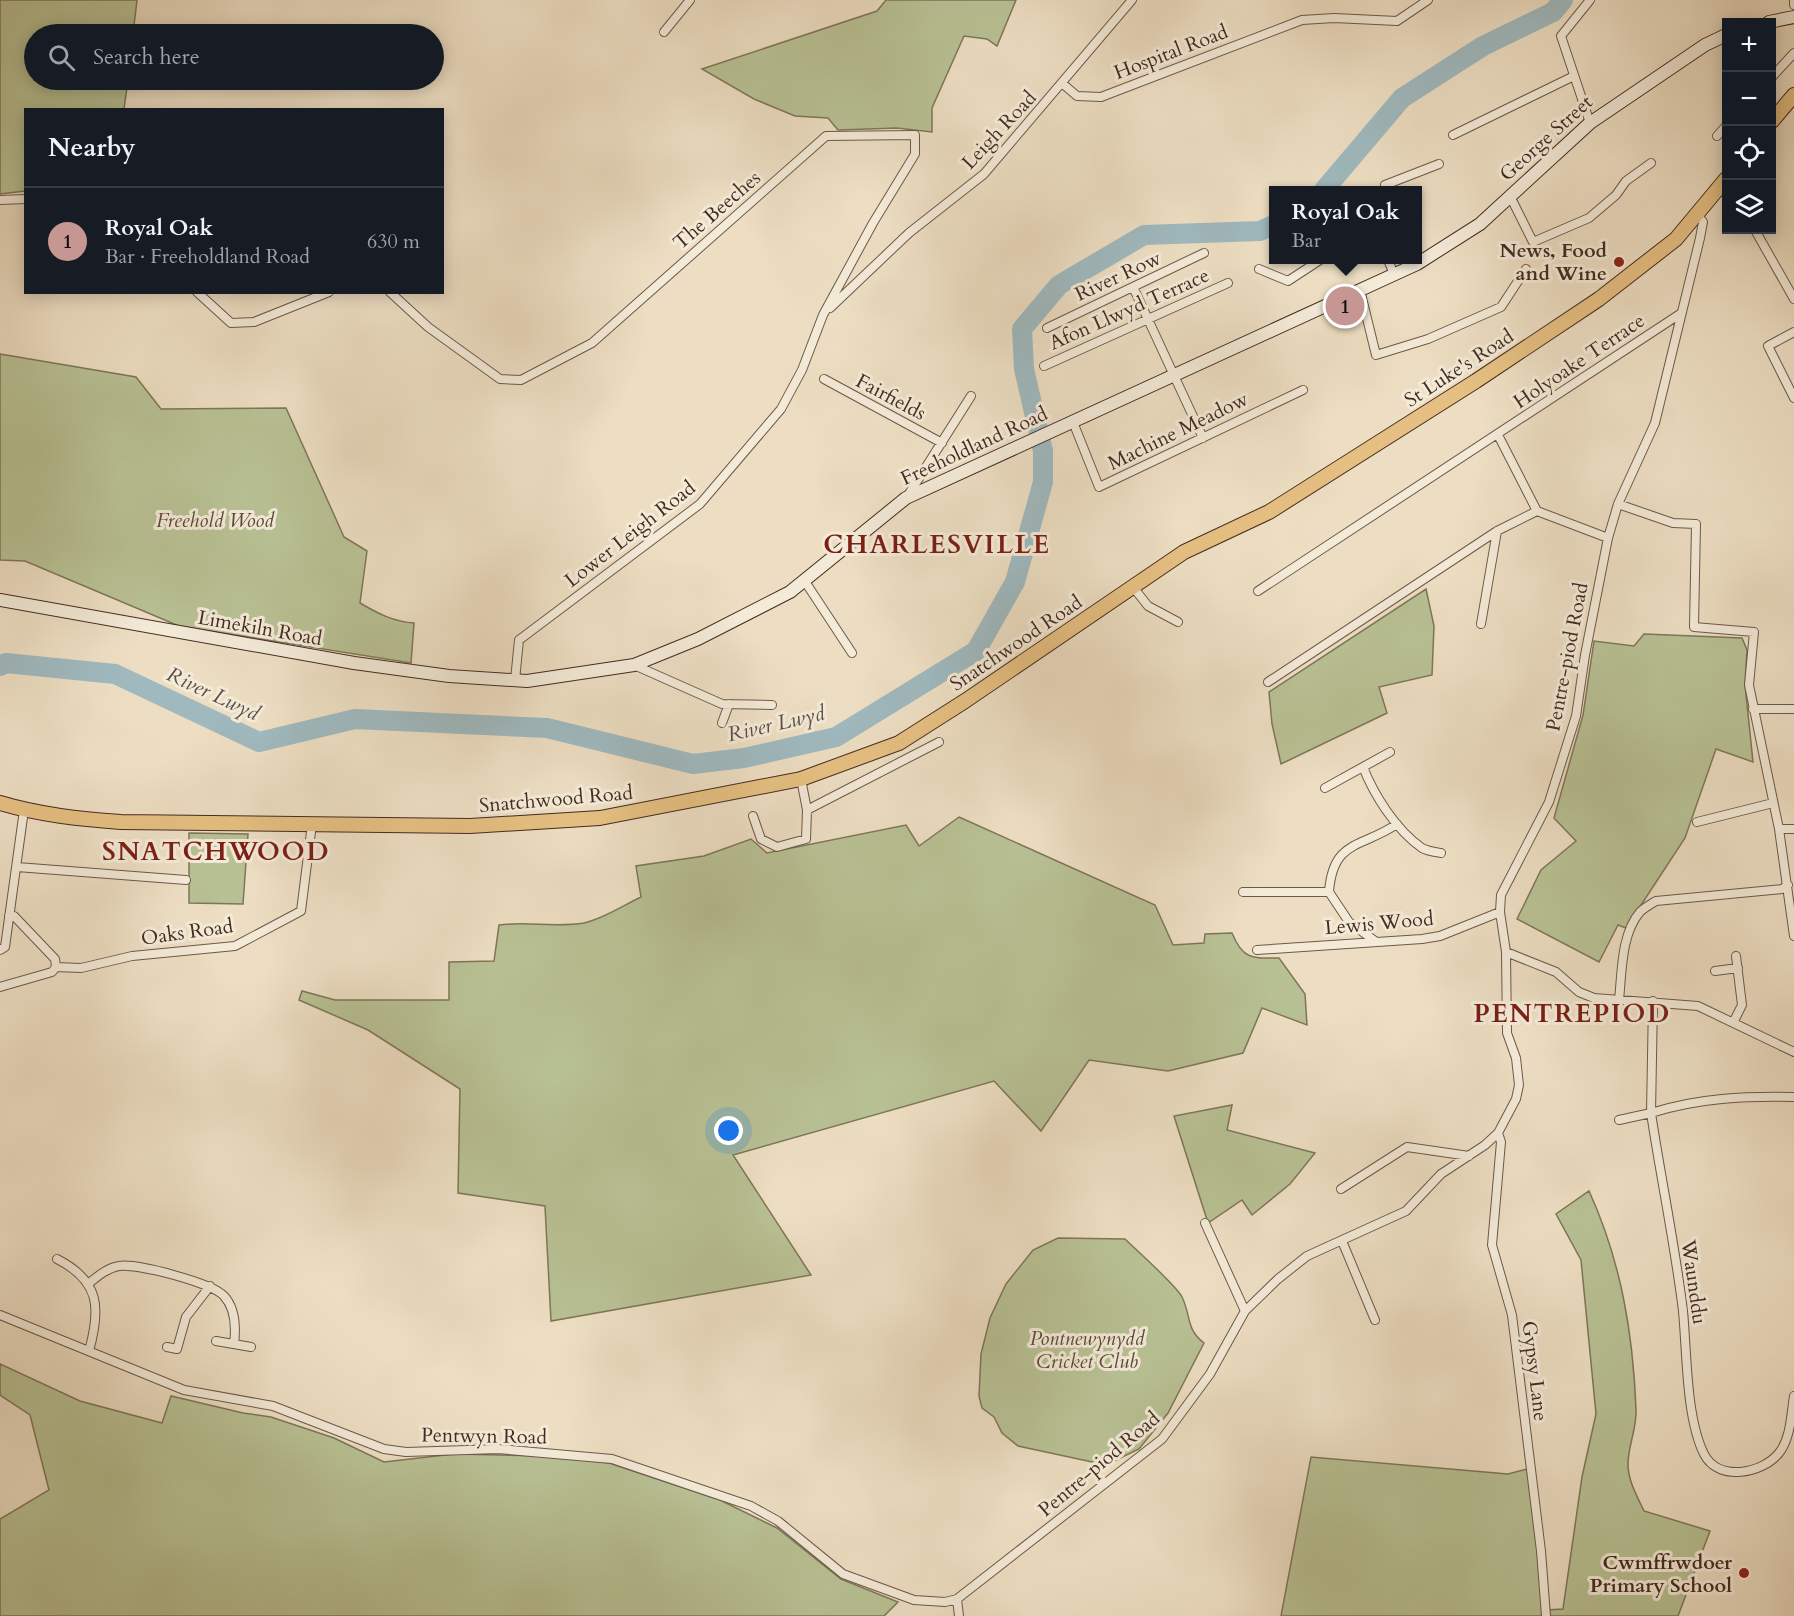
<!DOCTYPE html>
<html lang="en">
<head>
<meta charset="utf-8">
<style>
  body { margin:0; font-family:Cardo,serif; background:#20242c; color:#f1f3f6 }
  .controls { position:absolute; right:18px; top:18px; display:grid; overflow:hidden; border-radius:0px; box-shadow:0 3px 15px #0003 }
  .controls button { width:54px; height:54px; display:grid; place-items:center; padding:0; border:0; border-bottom:2px solid #363941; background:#171b24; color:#f1f3f6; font:30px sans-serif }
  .you { position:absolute; left:729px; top:1131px; width:21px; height:21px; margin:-15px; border:4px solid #fff; border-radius:50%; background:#1a73e8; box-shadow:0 0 0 9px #1a73e833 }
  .badge { display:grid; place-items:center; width:39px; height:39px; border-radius:50%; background:#c59692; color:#111; font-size:20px; font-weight:700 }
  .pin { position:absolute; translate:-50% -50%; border:3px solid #fff; box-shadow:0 2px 6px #0006 }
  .popup { position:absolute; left:1269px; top:186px; width:153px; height:78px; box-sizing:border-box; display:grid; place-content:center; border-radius:0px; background:#171b24; filter:drop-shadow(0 2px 4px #0005); font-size:20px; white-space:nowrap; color:#9ea1a6 }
  .popup b { font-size:22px; color:#f1f3f6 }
  .popup::after { content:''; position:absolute; left:50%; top:100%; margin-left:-12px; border:12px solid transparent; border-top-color:#171b24 }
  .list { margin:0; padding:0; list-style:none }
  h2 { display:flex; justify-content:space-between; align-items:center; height:78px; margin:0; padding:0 24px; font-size:26px }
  h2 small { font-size:20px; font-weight:400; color:#9ea1a6 }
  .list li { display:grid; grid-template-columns:39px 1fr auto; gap:18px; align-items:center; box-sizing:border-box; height:108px; padding:0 24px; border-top:2px solid #363941 }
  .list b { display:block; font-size:22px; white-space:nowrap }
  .list p { margin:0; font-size:20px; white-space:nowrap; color:#9ea1a6 }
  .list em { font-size:20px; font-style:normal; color:#9ea1a6 }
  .icon { flex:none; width:33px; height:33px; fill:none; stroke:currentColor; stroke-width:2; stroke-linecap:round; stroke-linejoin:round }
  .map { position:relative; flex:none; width:1794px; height:1616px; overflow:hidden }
  .search { position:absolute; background:#171b24; box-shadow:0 3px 15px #0003; left:24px; top:24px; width:420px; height:66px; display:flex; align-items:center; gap:15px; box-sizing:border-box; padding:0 21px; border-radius:33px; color:#9ea1a6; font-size:22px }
  .panel { position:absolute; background:#171b24; box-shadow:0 3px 15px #0003; left:24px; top:108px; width:420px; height:186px; border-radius:0px }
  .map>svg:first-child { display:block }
  .green { fill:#b8c194; stroke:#7e765a; stroke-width:1.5 }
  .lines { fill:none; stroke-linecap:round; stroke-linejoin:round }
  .river { stroke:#9fb9bf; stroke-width:20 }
  .minor-casing { stroke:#6e5848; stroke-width:10 }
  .secondary-casing { stroke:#432b1f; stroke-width:14 }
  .primary-casing { stroke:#432b1f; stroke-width:16 }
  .minor { stroke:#f3ead8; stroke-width:8 }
  .secondary { stroke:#f3ead8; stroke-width:12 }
  .primary { stroke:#e6bf82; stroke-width:14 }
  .poi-dot { fill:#8f2418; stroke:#f3ead8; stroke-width:2 }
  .labels { text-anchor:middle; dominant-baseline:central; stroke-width:6; stroke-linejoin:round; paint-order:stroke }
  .street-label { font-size:20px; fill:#432b1f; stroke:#f3ead8 }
  .poi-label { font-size:20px; font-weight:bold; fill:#432b1f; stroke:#f3ead8; text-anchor:end }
  .park-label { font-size:20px; font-style:italic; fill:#5a4936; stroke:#f3ead8 }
  .water-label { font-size:21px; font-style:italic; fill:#5a4e47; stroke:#f3ead8 }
  .district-label { font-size:26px; font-weight:bold; letter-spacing:1.5px; fill:#7a1f14; stroke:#f3ead8 }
</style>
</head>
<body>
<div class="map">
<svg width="1794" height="1616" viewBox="0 0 1794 1616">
  <rect width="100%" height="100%" fill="#eddec3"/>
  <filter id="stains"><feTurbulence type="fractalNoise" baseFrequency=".00333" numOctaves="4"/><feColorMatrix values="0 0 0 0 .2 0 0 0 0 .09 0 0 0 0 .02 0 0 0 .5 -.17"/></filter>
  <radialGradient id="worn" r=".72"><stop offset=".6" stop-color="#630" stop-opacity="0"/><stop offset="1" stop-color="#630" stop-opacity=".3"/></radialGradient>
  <path class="green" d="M 0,0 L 137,0 L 133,34 L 34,34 L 34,80 L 128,80 L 124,109 L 26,110 L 25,191 L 0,194 Z
    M 886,0 L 1016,0 L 997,46 L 987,39 L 964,36 L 932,108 L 932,132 L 897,128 L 838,130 L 828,118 L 795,116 L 754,99 L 702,69 L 877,11 Z
    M 0,354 L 136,377 L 161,409 L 286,408 L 344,537 L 367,551 L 360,603 C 377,613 394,622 414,623 L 411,663 L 179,626 L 25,561 L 0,560 Z
    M 1426,589 L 1434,626 L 1432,675 L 1379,687 L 1387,713 L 1281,764 L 1272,724 L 1269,692 Z
    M 1644,634 L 1742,638 L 1747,650 L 1745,685 L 1753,762 L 1716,749 L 1685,838 L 1626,928 L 1618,925 L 1599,962 L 1517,919 L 1541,870 L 1576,841 L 1554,818 L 1583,715 L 1594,641 L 1634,646 Z
    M 959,817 L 1155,905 L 1173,945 L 1204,943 L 1205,934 L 1232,933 C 1243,960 1252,958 1279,958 L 1305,994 L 1307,1025 L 1262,1008 L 1243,1053 L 1168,1071 L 1089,1060 L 1041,1131 L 994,1081 L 733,1155 L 811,1275 L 551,1321 L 545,1206 L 458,1193 L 460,1089 L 368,1030 L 299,1000 L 302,991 L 335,1000 L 449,1000 L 449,962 L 494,961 L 499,925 C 527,921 555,928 584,923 C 603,919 624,905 641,897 L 636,866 L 704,856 L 751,839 L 767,853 L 906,825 L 919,846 Z
    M 189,833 L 248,834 L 243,904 L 189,903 Z
    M 1232,1105 L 1227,1130 L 1315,1153 L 1290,1184 L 1252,1215 L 1242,1200 L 1208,1223 L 1174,1116 Z
    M 1589,1191 C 1621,1261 1633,1333 1636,1409 C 1637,1428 1628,1446 1628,1464 C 1628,1481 1637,1496 1644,1511 L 1710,1531 L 1678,1616 L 1281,1616 L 1311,1457 L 1508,1474 L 1531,1468 L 1546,1610 L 1563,1609 L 1582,1477 L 1596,1414 L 1581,1260 L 1556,1214 Z
    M 1058,1238 L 1125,1239 C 1137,1251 1176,1285 1182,1297 C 1191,1315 1186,1330 1204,1343 L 1168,1413 L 1139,1449 L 1106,1465 L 1018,1446 L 1002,1433 L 994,1417 L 982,1408 L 979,1396 L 981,1354 L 990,1318 L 1006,1284 L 1033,1250 Z
    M 0,1364 L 80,1401 L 162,1423 L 171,1396 L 243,1413 L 271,1417 L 334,1438 L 384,1462 L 454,1454 L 546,1456 L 609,1463 L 720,1500 L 777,1528 L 841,1579 L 898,1602 L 884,1616 L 0,1616 L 0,1519 L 49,1490 L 30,1415 L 0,1395 Z"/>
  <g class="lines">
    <path class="river" d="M 1324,190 L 1402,98 L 1483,46 L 1553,12 L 1563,0
      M 0,666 L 6,663 L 115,674 L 259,742 L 355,719 L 547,728 L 693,764 L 744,758 L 836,737 L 976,651 L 1015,582 L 1043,482 L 1043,451 L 1024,369 L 1022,329 L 1059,285 L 1144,235 L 1260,231 L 1273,225"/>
    <defs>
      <path id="minor" d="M 1794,0 L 1794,5
        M 664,32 L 690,0
        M 1772,77 L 1794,53
        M 1063,84 L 1077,96 L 1101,97 L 1302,20 L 1334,18 L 1397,21 L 1428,0
        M 1590,123 L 1561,36 L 1590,0
        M 1453,135 L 1574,76
        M 1717,136 L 1726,126
        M 1387,190 L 1385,185 L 1439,164
        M 1510,196 L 1533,242 L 1589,218 L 1616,195 L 1626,181 L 1651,163
        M 0,200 L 26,199
        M 1755,230 L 1794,299
        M 1388,260 L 1394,274
        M 1259,269 L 1288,281 L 1320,260
        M 1133,287 L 1203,438
        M 1360,290 L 1376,355 L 1428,339 L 1501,307 L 1526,269
        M 197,292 L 231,323 L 254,322 L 329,292
        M 390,292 L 428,327 L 500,379 L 521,380 L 592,343 L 826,136 L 915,135 L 915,154 L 873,223 L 823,315 L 802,370 L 781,409 L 700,504 L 519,640 L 515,680
        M 830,308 L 909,233 L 984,174 L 1132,0
        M 1047,328 L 1204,253
        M 1794,332 L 1768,346 L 1794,398
        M 1044,366 L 1228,283
        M 824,379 L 942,443
        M 1073,422 L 1099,487 L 1303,390
        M 1498,435 L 1537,511
        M 907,497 L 971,396
        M 1618,504 L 1673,523 L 1696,524 L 1694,627 L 1754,632 L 1749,685 L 1779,829 L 1794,936
        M 1537,511 L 1608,538
        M 804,580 L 852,653
        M 1133,587 L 1148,606 L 1178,622
        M 1258,591 L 1680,314
        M 1481,624 L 1497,531
        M 634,665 L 722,704 L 772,705
        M 1268,682 L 1497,531 L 1537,511
        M 1753,709 L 1794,709
        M 722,723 L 729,704
        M 1363,767 C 1374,795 1396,830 1422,848 C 1427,851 1435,852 1441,853
        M 801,779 L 807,810 L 939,742
        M 1325,788 L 1390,752
        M 753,816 L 761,839 L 777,847 L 806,839 L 807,810
        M 1697,822 L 1773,803
        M 1779,829 L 1794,829
        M 17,867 L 186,880
        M 1243,892 L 1329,892 C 1333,839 1362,848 1397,824
        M 1329,892 L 1349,922 L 1375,941
        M 9,916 L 14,916 L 55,959 L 56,967
        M 0,950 L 5,947 L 24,810
        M 1257,950 L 1422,939 L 1440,936 L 1500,912
        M 1506,952 L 1556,972 L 1579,992 L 1594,998 L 1698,1006 L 1794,1052
        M 56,967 L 81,968 L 132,956 L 235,946 L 301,911 L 312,824
        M 1715,971 L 1738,968
        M 0,987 L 52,972 L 56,967
        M 1619,1000 C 1622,972 1621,934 1640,912 C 1644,908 1651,904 1656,901 L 1782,889 L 1788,885
        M 1734,1021 L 1742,1005 L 1736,956
        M 1794,1097 C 1745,1096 1698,1098 1651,1113 C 1661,1179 1675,1245 1683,1311 C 1687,1353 1686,1418 1704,1454 C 1718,1482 1762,1474 1779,1453 C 1791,1438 1791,1414 1794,1396
        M 1619,1120 L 1651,1113 L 1653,1001
        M 1498,1133 L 1501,1142 L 1492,1245 L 1512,1315 L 1541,1551 L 1546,1616
        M 1341,1189 L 1407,1147 L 1469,1156
        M 1205,1223 L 1245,1311
        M 1342,1241 L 1375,1320
        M 57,1259 C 100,1281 101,1308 89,1351
        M 88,1284 C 98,1276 107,1268 119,1266 C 136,1263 213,1283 224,1296 C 236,1309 236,1328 234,1344
        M 0,1315 L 184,1390 L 273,1406 L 384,1449 L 406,1452 L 498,1449 L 612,1459 L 751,1506 L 778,1521 L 843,1574 L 914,1600 L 945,1602 L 957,1599 L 1162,1439 L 1210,1374 L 1245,1311 L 1278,1279 L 1307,1256 L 1406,1211 L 1441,1174 L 1485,1145 L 1498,1133 L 1516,1099 L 1519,1085 L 1516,1058 L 1507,1033 L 1506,952 L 1500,912 L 1501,895 L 1549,802 L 1576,716 L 1585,655 L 1608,538 L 1618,504 L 1655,423 L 1700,238 L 1703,222 L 1697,214
        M 216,1341 L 251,1347
        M 167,1347 L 177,1349 L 186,1317 L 210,1286
        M 957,1599 L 959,1616"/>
      <path id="secondary" d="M 1769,22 L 1794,17
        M 0,600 L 354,663 L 449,676 L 527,681 L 634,665 L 698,639 L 790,592 L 906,498 L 1417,264 L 1480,224 L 1590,123 L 1705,45 L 1726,35"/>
      <path id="primary" d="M 1772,121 L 1794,95
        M 0,803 C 40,815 80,819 121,822 L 470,826 L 600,818 L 801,779 L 899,743 L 965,701 L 1184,552 L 1269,512 L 1476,381 L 1599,299 L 1676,239 L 1726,179"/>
    </defs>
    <use href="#minor" class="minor-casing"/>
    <use href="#secondary" class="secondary-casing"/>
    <use href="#primary" class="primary-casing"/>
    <use href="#minor" class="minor"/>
    <use href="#secondary" class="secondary"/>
    <use href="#primary" class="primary"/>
  </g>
  <g class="poi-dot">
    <circle cx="1619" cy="262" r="6"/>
    <circle cx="1744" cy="1573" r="6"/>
  </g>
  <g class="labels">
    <g class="street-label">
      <text transform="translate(1171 52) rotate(-21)">Hospital Road</text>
      <text transform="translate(999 130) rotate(-47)">Leigh Road</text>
      <text transform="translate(1546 138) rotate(-42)">George Street</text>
      <text transform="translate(717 210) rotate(-41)">The Beeches</text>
      <text transform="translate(1118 276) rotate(-25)">River Row</text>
      <text transform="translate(1129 309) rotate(-24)">Afon Llwyd Terrace</text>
      <text transform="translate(1579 361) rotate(-34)">Holyoake Terrace</text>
      <text transform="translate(1459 368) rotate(-33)">St Luke's Road</text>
      <text transform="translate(891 397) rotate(28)">Fairfields</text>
      <text transform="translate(1178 431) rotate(-26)">Machine Meadow</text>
      <text transform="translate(974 446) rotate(-25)">Freeholdland Road</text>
      <text transform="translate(630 534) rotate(-38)">Lower Leigh Road</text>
      <text transform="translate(260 628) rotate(10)">Limekiln Road</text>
      <text transform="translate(1016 643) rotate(-34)">Snatchwood Road</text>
      <text transform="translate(1567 657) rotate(-79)">Pentre-piod Road</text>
      <text transform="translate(556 799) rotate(-5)">Snatchwood Road</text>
      <text transform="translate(1379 923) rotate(-5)">Lewis Wood</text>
      <text transform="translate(187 932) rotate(-8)">Oaks Road</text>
      <text transform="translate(1694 1282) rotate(82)">Waunddu</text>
      <text transform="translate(1535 1371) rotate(83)">Gypsy Lane</text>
      <text transform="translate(484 1436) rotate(1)">Pentwyn Road</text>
      <text transform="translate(1099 1464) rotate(-40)">Pentre-piod Road</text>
    </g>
    <g class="poi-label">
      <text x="1607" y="250">News, Food<tspan x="1607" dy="23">and Wine</tspan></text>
      <text x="1732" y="1562">Cwmffrwdoer<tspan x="1732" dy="23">Primary School</tspan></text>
    </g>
    <g class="park-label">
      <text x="215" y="520">Freehold Wood</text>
      <text x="1087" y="1338">Pontnewynydd<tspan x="1087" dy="23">Cricket Club</tspan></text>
    </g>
    <g class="water-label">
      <text transform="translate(213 694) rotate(25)">River Lwyd</text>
      <text transform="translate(776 724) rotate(-13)">River Lwyd</text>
    </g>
    <g class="district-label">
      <text x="937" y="544">CHARLESVILLE</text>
      <text x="216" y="851">SNATCHWOOD</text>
      <text x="1572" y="1013">PENTREPIOD</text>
    </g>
  </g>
  <rect width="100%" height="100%" filter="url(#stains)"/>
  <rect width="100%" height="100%" fill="url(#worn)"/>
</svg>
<div class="controls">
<button>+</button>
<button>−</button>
<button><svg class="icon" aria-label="locate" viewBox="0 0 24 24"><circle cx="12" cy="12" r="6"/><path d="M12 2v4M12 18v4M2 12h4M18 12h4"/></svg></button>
<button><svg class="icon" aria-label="layers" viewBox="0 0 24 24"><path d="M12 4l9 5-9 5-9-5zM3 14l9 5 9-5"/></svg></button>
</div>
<div class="you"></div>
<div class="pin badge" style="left:1345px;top:306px">1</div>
<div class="popup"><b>Royal Oak</b>Bar</div>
<div class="search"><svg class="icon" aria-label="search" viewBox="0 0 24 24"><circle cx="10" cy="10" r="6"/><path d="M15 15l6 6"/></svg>Search here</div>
<section class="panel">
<h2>Nearby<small></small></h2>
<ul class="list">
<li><span class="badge">1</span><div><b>Royal Oak</b><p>Bar · Freeholdland Road</p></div><em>630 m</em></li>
</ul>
</section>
</div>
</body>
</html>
